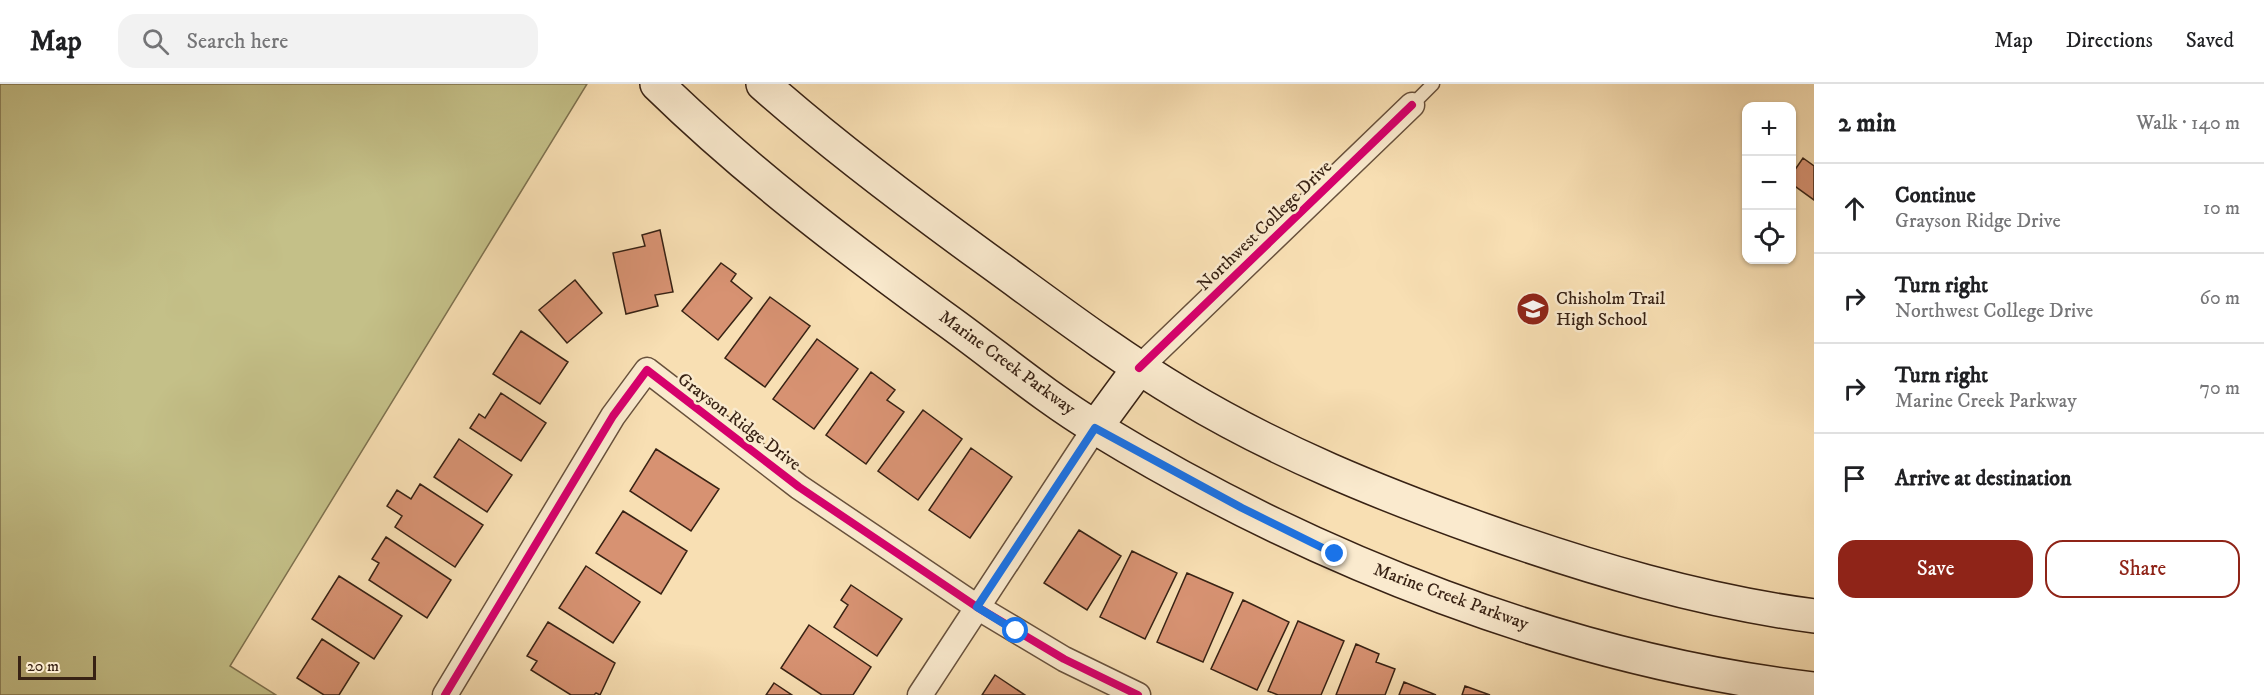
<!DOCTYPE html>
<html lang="en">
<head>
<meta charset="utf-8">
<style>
  body { margin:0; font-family:"IM FELL DW Pica",serif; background:#f2f2f2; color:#202124 }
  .controls { position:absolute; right:18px; top:18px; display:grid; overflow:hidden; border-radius:12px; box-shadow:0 2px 4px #0004 }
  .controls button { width:54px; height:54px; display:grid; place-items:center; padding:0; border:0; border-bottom:2px solid #e0e0e0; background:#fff; color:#202124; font:30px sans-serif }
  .scale { position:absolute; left:18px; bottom:15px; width:78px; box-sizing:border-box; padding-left:6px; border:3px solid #382214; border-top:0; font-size:16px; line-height:21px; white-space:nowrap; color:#382214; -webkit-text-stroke:4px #faeace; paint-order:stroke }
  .stop { position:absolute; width:18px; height:18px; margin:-14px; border:4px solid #1a73e8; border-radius:50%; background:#fff }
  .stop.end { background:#1a73e8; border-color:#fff; box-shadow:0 2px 6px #0008 }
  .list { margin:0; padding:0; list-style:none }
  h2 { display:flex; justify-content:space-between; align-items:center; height:78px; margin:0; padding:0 24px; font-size:26px }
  h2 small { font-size:20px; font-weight:400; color:#757577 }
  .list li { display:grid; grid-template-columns:39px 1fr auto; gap:18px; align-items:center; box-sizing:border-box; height:90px; padding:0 24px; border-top:2px solid #e0e0e0 }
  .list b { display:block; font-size:22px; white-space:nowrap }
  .list p { margin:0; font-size:20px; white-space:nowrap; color:#757577 }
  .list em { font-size:20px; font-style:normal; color:#757577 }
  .actions { display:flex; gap:12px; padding:18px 24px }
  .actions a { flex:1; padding:14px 0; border:2px solid #8f2418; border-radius:18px; text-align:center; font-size:21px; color:#8f2418 }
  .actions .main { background:#8f2418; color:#fff }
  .icon { flex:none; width:33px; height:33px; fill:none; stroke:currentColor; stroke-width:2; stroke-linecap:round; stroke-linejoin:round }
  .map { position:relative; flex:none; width:1814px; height:611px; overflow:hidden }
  header { display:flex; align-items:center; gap:36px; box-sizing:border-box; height:84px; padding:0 30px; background:#fff; border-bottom:2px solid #e0e0e0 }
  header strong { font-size:28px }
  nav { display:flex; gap:33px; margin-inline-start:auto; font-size:21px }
  .search { width:420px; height:54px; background:#f2f2f2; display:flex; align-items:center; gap:15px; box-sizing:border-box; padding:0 21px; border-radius:18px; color:#757577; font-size:22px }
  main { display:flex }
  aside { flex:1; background:#fff }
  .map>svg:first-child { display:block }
  .grass { fill:#c4c088; stroke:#7e714e; stroke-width:1.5 }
  .building { fill:#d79272; stroke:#382214; stroke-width:1.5 }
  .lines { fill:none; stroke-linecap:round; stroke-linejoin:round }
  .service-casing { stroke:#68513c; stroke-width:15 }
  .minor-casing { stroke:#68513c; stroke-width:27 }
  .secondary-casing { stroke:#382214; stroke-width:36 }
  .service { stroke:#faeace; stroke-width:12 }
  .minor { stroke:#faeace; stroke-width:24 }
  .secondary { stroke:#faeace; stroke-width:33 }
  .cycleway-casing { stroke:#faeace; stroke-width:11 }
  .cycleway { stroke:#d6006c; stroke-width:8 }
  .route { stroke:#1a73e8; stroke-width:8 }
  .labels { text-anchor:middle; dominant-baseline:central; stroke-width:5; stroke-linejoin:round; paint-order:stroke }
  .street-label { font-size:18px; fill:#382214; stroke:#faeace }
  .poi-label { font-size:18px; fill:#382214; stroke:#faeace; text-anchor:start }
</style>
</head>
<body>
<header>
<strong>Map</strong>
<div class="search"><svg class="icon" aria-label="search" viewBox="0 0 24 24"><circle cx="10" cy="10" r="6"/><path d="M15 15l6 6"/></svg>Search here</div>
<nav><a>Map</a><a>Directions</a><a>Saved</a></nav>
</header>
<main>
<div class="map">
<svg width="1814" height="611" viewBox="0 0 1814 611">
  <rect width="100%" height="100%" fill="#f8dfb3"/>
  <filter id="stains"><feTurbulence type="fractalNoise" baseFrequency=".00333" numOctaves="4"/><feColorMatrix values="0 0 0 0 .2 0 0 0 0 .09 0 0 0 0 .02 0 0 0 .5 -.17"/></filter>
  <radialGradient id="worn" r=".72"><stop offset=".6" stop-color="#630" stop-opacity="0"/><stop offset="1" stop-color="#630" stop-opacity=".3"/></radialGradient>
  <path class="grass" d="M 0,0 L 587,0 L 230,582 L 276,611 L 0,611 Z"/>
  <path class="building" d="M 1803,74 L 1814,82 L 1814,116 L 1792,100 L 1792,90 Z
    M 660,146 L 673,208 L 655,211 L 658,222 L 626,230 L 613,169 L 645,162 L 642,151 Z
    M 721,179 L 736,190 L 731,197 L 752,214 L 718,256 L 682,227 Z
    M 575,196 L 602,229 L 567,259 L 539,226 Z
    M 770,213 L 810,242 L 765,303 L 725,274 Z
    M 521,247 L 568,278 L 540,320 L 493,290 Z
    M 817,255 L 858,285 L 814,345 L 773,315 Z
    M 871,288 L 895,306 L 887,316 L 904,328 L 866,380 L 826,351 Z
    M 501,309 L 546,339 L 521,377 L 470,344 L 479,330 L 485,334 Z
    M 923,326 L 962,355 L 918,416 L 878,387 Z
    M 459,355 L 512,391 L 487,428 L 434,393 Z
    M 971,364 L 1012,393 L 970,454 L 929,426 Z
    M 656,365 L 719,405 L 691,447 L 630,407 Z
    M 420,400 L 483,441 L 455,483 L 395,443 L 402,432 L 387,422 L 397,406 L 411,415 Z
    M 623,427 L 687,467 L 661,510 L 596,469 Z
    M 1079,446 L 1121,472 L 1087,526 L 1044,499 Z
    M 386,453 L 451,496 L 427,534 L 369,496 L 379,479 L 372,475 Z
    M 1132,467 L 1177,489 L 1145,555 L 1100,533 Z
    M 586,482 L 640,518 L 613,559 L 559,524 Z
    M 1187,489 L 1233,509 L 1203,578 L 1157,558 Z
    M 339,492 L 402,532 L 374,575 L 312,535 Z
    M 851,501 L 902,535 L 877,572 L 834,543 L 848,521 L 841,516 Z
    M 1243,516 L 1289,538 L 1257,606 L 1211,585 Z
    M 1298,537 L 1344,557 L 1321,611 L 1278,611 L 1268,607 Z
    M 548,538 L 615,579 L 600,611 L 596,609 L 594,611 L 571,611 L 531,586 L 537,577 L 527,572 Z
    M 809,541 L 871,583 L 853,611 L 822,611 L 781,584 Z
    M 322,555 L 359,579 L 339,611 L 324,611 L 297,594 Z
    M 1356,560 L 1379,570 L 1376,578 L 1395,585 L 1385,611 L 1336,611 Z
    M 995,591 L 1025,611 L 982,611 Z
    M 1404,598 L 1436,611 L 1399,611 Z
    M 774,599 L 792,611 L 766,611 Z
    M 1465,602 L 1490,611 L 1462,611 Z"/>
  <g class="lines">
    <defs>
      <path id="service" d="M 1412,21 L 1433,0"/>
      <path id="minor" d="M 1139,284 L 1412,21
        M 445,611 L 613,332 L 647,286 L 799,403 L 977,523 L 1064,575 L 1138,611
        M 920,611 L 1095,344"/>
      <path id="secondary" d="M 657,0 C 744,85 842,160 941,232 C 993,269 1043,312 1098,345 C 1309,474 1568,577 1814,605
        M 763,0 C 833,62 909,119 985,174 C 1050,221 1114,270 1183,311 C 1278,368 1379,409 1483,446 C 1590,484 1701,517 1814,532
        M 1095,344 L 1139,284"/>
    </defs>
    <use href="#service" class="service-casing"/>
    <use href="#minor" class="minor-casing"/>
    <use href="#secondary" class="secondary-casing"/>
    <use href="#service" class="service"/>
    <use href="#minor" class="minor"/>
    <use href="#secondary" class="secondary"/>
    <defs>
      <path id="cycleway" d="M 1139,284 L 1412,21
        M 445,611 L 613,332 L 647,286 L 799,403 L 977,523 L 1064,575 L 1138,611"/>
    </defs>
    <use href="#cycleway" class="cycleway-casing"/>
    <use href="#cycleway" class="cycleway"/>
  </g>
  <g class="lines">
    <path class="route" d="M 1016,547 L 977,523 L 1095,344 L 1242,424 L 1335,470"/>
  </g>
  <defs>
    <symbol id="school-disc" viewBox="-11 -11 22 22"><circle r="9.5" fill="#8f2418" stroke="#faeace"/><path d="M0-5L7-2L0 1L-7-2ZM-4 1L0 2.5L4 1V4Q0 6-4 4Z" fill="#fff"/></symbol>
  </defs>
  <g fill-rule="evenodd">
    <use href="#school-disc" x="1514" y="206" width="38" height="38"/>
  </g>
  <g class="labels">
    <g class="street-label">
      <text transform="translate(1265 142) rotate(-44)">Northwest College Drive</text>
      <text transform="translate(1007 279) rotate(36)">Marine Creek Parkway</text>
      <text transform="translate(739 338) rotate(37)">Grayson Ridge Drive</text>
      <text transform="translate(1451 513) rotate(20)">Marine Creek Parkway</text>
    </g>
    <g class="poi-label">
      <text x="1556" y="215">Chisholm Trail<tspan x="1556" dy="21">High School</tspan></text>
    </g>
  </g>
  <rect width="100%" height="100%" filter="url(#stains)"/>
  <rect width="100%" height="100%" fill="url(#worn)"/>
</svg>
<div class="controls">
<button>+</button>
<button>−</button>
<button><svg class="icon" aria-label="locate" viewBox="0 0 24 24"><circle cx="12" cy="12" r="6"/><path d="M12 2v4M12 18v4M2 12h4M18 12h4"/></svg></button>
</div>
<div class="scale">20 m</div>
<div class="stop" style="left:1016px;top:547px"></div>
<div class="stop end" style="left:1335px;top:470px"></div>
</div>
<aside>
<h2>2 min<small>Walk · 140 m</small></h2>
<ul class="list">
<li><svg class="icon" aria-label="ahead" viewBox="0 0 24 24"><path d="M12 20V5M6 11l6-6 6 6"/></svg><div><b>Continue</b><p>Grayson Ridge Drive</p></div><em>10 m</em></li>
<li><svg class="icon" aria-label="right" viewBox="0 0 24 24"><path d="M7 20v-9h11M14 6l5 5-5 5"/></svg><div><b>Turn right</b><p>Northwest College Drive</p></div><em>60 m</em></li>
<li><svg class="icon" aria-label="right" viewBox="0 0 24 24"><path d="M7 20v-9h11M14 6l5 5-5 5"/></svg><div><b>Turn right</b><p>Marine Creek Parkway</p></div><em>70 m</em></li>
<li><svg class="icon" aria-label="arrive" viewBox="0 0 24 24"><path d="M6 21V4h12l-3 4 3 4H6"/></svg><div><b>Arrive at destination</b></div></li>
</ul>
<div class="actions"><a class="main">Save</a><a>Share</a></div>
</aside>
</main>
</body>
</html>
